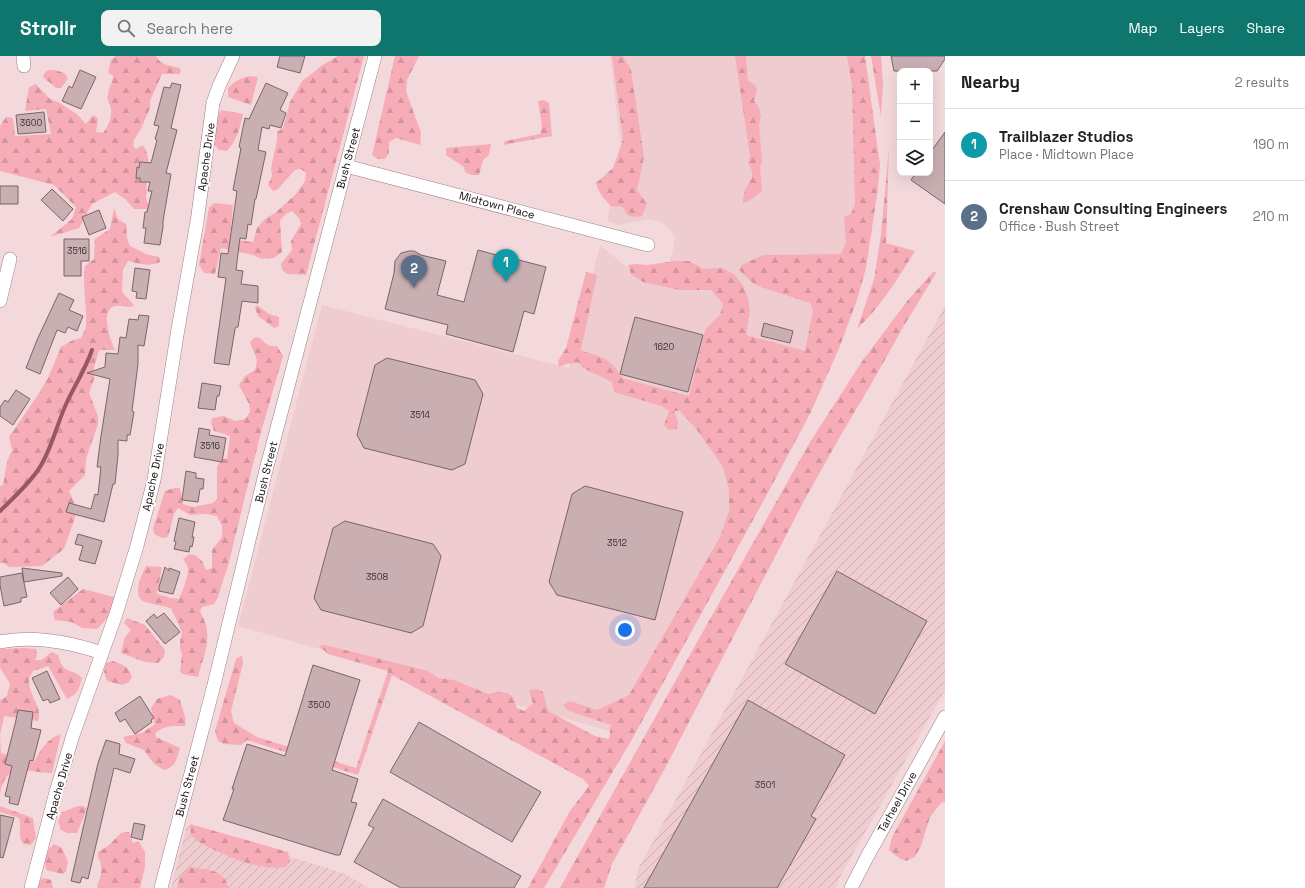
<!DOCTYPE html>
<html lang="en">
<head>
<meta charset="utf-8">
<style>
  body { margin:0; font-family:"Space Grotesk",sans-serif; background:#f2f2f2; color:#202124 }
  .controls { position:absolute; right:12px; top:12px; display:grid; overflow:hidden; border-radius:8px; box-shadow:0 4px 16px #0002 }
  .controls button { width:36px; height:36px; display:grid; place-items:center; padding:0; border:0; border-bottom:1px solid #e0e0e0; background:#fff; color:#202124; font:20px sans-serif }
  .you { position:absolute; left:625px; top:574px; width:14px; height:14px; margin:-10px; border:3px solid #fff; border-radius:50%; background:#1a73e8; box-shadow:0 0 0 6px #1a73e833 }
  .badge { display:grid; place-items:center; width:26px; height:26px; border-radius:50%; background:#0f766e; color:#fff; font-size:13px; font-weight:700 }
  .pin { position:absolute; translate:-50% -33px; filter:drop-shadow(0 1px 2px #0008) }
  .pin::after { content:''; position:absolute; top:21px; width:14px; height:12px; background:inherit; clip-path:polygon(0 0,100% 0,50% 100%) }
  .list { margin:0; padding:0; list-style:none }
  h2 { display:flex; justify-content:space-between; align-items:center; height:52px; margin:0; padding:0 16px; font-size:17px }
  h2 small { font-size:13px; font-weight:400; color:#757577 }
  .list li { display:grid; grid-template-columns:26px 1fr auto; gap:12px; align-items:center; box-sizing:border-box; height:72px; padding:0 16px; border-top:1px solid #e0e0e0 }
  .list b { display:block; font-size:15px; white-space:nowrap }
  .list p { margin:0; font-size:13px; white-space:nowrap; color:#757577 }
  .list em { font-size:13px; font-style:normal; color:#757577 }
  .icon { flex:none; width:22px; height:22px; fill:none; stroke:currentColor; stroke-width:2; stroke-linecap:round; stroke-linejoin:round }
  .map { position:relative; flex:none; width:945px; height:832px; overflow:hidden }
  header { display:flex; align-items:center; gap:24px; box-sizing:border-box; height:56px; padding:0 20px; background:#0f766e; color:#fff }
  header strong { font-size:19px }
  nav { display:flex; gap:22px; margin-inline-start:auto; font-size:14px }
  .search { width:280px; height:36px; background:#f2f2f2; display:flex; align-items:center; gap:10px; box-sizing:border-box; padding:0 14px; border-radius:8px; color:#757577; font-size:15px }
  main { display:flex }
  aside { flex:1; background:#fff }
  .map>svg:first-child { display:block }
  .built { fill:#efccd0 }
  .industrial { fill:url(#industrial-furrows) }
  .forest { fill:url(#forest-firs) }
  .lines { fill:none; stroke-linecap:round; stroke-linejoin:round }
  .stream { stroke:#985862; stroke-width:4 }
  .building { fill:#c9afb2; stroke:#7b6467 }
  .minor-casing { stroke:#998284; stroke-width:14 }
  .minor { stroke:#fff; stroke-width:13 }
  .labels { text-anchor:middle; dominant-baseline:central; stroke-width:4; stroke-linejoin:round; paint-order:stroke }
  .number-label { font-size:9px; fill:#403335 }
  .street-label { font-size:11px; fill:#130a0b; stroke:#fff }
</style>
</head>
<body>
<header>
<strong>Strollr</strong>
<div class="search"><svg class="icon" aria-label="search" viewBox="0 0 24 24"><circle cx="10" cy="10" r="6"/><path d="M15 15l6 6"/></svg>Search here</div>
<nav><a>Map</a><a>Layers</a><a>Share</a></nav>
</header>
<main>
<div class="map">
<svg width="945" height="832" viewBox="0 0 945 832">
  <defs>
    <pattern id="industrial-furrows" width="10" height="10" patternUnits="userSpaceOnUse"><rect width="10" height="10" fill="#efccd0"/><path d="M-1 1l2-2M0 10L10 0M9 11l2-2" fill="none" stroke="#ccaeb1"/></pattern>
    <pattern id="forest-firs" width="22" height="20" patternUnits="userSpaceOnUse"><rect width="22" height="20" fill="#f7adb7"/><path d="M5 1l3.5 6h-7zM16 11l3.5 6h-7z" fill="#d3949c"/></pattern>
  </defs>
  <rect width="100%" height="100%" fill="#f4d9dc"/>
  <path class="built" d="M 610,0 L 854,0 L 871,94 L 838,271 L 617,677 L 238,570 L 322,249 L 569,312 L 600,189 L 629,213 L 642,220 L 668,209 L 673,195 L 675,180 L 667,170 L 658,165 L 649,163 L 619,169 L 607,165 L 621,92 Z"/>
  <path class="industrial" d="M 945,250 L 945,634 L 839,823 L 836,832 L 635,832 L 638,813 Z
    M 187,769 L 343,817 L 369,832 L 171,832 Z"/>
  <path class="forest" d="M 116,0 L 156,0 C 160,9 171,10 180,12 L 181,15 L 180,18 L 162,18 L 150,45 L 150,52 L 141,73 L 134,84 L 133,90 L 136,93 L 141,90 L 144,90 C 153,107 146,124 146,141 C 146,145 149,149 150,153 L 134,153 L 125,143 L 115,136 L 92,148 L 79,172 L 50,181 L 72,163 L 76,151 L 54,129 L 0,115 L 0,70 L 6,61 L 13,62 L 15,80 L 51,78 L 46,53 L 25,55 L 29,31 L 36,28 L 50,43 L 58,46 L 77,58 L 86,68 L 90,62 L 94,59 L 98,63 L 96,76 L 103,77 C 108,71 112,62 111,53 C 110,48 106,44 108,38 C 109,31 113,26 113,20 L 108,17 L 111,4 Z
    M 338,0 L 364,0 L 306,219 L 287,218 L 282,214 L 281,208 L 292,194 L 291,185 L 301,168 L 299,162 L 292,155 L 286,158 L 280,164 L 282,196 L 274,202 L 262,203 L 253,199 L 221,192 L 215,218 L 204,217 L 199,209 L 209,151 L 214,147 L 233,149 L 230,183 L 253,186 L 257,172 L 265,163 L 275,157 L 296,138 L 305,125 L 306,117 L 301,113 L 295,114 L 277,134 L 273,135 L 268,129 L 272,120 L 271,112 L 277,84 L 277,76 L 283,72 L 290,46 L 302,25 L 314,16 L 321,10 Z
    M 395,0 L 419,0 L 407,24 L 406,35 L 421,77 L 420,89 L 396,82 L 389,86 L 389,97 L 385,103 L 378,103 L 372,99 Z
    M 612,0 L 623,0 L 631,14 L 644,101 L 637,134 L 647,148 L 642,160 L 636,161 L 627,159 L 624,152 L 620,150 L 612,151 C 605,144 599,138 596,127 L 613,112 L 623,84 Z
    M 735,0 L 746,0 L 748,25 L 755,29 L 757,34 L 754,45 L 759,51 L 761,60 L 759,68 L 762,106 L 760,111 L 762,135 L 749,145 L 743,147 C 743,144 743,140 744,137 C 748,124 758,123 748,107 L 750,100 Z
    M 847,0 L 865,0 L 880,109 L 878,132 L 866,212 L 857,244 L 840,290 L 810,358 L 764,444 L 631,685 L 544,832 L 528,832 L 570,755 L 589,730 L 583,723 L 392,619 L 358,719 L 247,684 L 241,689 L 224,688 L 218,685 L 215,675 L 236,603 L 242,599 L 243,607 L 231,655 L 234,667 L 257,681 L 356,712 L 388,615 L 328,598 L 319,590 L 325,589 L 428,615 L 438,622 L 454,624 L 488,638 L 496,636 L 507,637 L 513,641 L 517,652 L 524,655 L 533,648 L 529,634 L 538,633 L 543,636 L 548,655 L 595,680 L 609,683 L 611,669 L 569,655 L 563,649 L 570,645 L 597,654 L 629,639 L 720,481 L 729,455 L 729,434 L 723,411 L 697,374 L 680,355 L 674,355 L 678,366 L 677,373 L 669,374 L 664,369 L 669,355 L 661,350 L 614,336 L 612,326 L 583,312 L 578,306 L 566,308 L 559,311 L 558,305 L 566,292 L 586,216 L 597,219 L 581,294 C 589,298 598,299 605,303 C 613,307 618,315 622,322 L 689,340 L 705,274 L 720,259 L 723,248 L 711,234 L 680,234 L 643,226 L 631,218 L 628,209 L 635,208 L 647,209 L 675,205 L 689,205 L 704,213 L 722,212 L 734,218 L 742,228 L 748,242 L 750,255 L 746,279 L 805,295 L 813,254 L 810,247 L 755,229 L 739,214 L 742,209 L 750,205 L 763,199 L 841,198 L 846,186 L 844,161 L 851,158 L 855,148 L 852,30 Z
    M 871,0 L 881,0 L 883,28 L 881,61 Z
    M 49,14 C 57,14 64,15 68,22 L 65,27 L 61,32 L 56,32 L 43,21 L 45,16 Z
    M 250,20 L 258,21 L 251,49 L 228,41 L 228,32 C 235,25 240,22 250,20 Z
    M 544,44 L 549,47 L 552,80 L 503,89 L 505,85 L 540,78 L 542,70 L 538,45 Z
    M 221,54 L 243,58 C 240,72 237,84 227,95 L 219,94 L 212,86 L 219,58 Z
    M 491,88 L 489,99 L 483,104 L 479,119 L 471,119 L 465,116 L 464,111 L 446,99 L 446,92 Z
    M 889,92 L 886,187 L 915,195 C 898,223 880,251 857,273 L 874,223 L 881,178 Z
    M 114,152 L 118,163 L 126,168 L 127,182 L 130,190 L 146,198 L 159,201 L 160,206 C 150,211 139,208 128,205 L 123,214 L 122,236 L 134,249 L 131,251 C 126,251 119,249 115,250 C 99,254 111,286 115,294 L 99,294 L 94,311 L 94,323 L 89,337 L 98,360 L 98,368 L 86,403 L 85,419 L 69,435 L 76,451 L 75,462 L 64,493 L 42,510 L 9,511 L 4,507 L 0,507 L 0,430 L 3,429 L 7,406 L 12,394 L 9,381 L 38,339 L 48,322 L 61,291 L 73,284 L 81,282 C 83,278 85,274 86,270 C 87,250 82,230 85,210 L 94,203 L 95,183 L 110,173 Z
    M 934,215 L 936,217 L 902,273 L 873,325 L 842,377 L 805,443 L 662,718 L 612,808 L 604,832 L 560,832 L 706,570 L 810,386 L 863,304 L 908,244 Z
    M 257,249 L 269,258 L 279,261 L 279,270 L 274,272 L 258,260 L 255,252 Z
    M 255,281 L 260,282 C 266,288 269,291 277,290 L 283,300 L 261,376 L 227,514 C 221,526 221,538 214,548 L 202,551 L 200,555 C 214,580 205,595 198,621 L 182,618 L 180,615 L 182,598 L 180,593 L 180,586 L 182,576 L 171,552 C 164,550 149,548 143,545 C 132,538 142,518 146,510 L 162,511 L 157,538 L 171,542 L 179,543 C 182,536 189,519 188,512 C 187,509 185,506 183,503 L 190,498 L 195,499 L 202,505 L 206,514 L 212,512 L 212,494 L 222,481 L 222,470 L 217,460 L 206,458 L 190,459 L 178,452 L 174,458 L 168,481 L 162,482 L 154,478 L 153,472 L 165,435 L 174,432 L 180,432 L 183,448 L 193,451 L 213,447 L 217,443 L 217,411 L 221,403 L 227,403 L 230,380 L 214,375 L 211,368 L 212,362 L 224,360 L 235,365 L 245,363 L 250,356 L 249,348 L 239,329 L 245,320 L 255,314 L 257,304 L 250,286 Z
    M 83,533 L 118,542 C 113,554 107,564 97,573 L 83,572 L 71,566 L 55,564 L 53,556 Z
    M 127,562 L 145,569 L 165,594 L 164,601 L 158,607 L 145,606 L 121,597 L 125,581 L 131,574 L 124,567 Z
    M 25,592 L 36,593 L 37,599 L 35,604 L 41,604 L 52,596 L 58,599 C 63,619 71,611 82,622 C 79,633 78,638 67,643 L 48,610 L 33,615 C 32,618 29,621 29,624 C 28,639 43,650 38,665 L 4,660 L 0,679 L 1,697 L 34,706 C 40,695 47,682 61,678 L 52,717 C 27,718 7,702 0,738 L 0,644 L 7,640 L 10,628 L 0,611 L 0,593 Z
    M 113,605 C 124,609 128,610 132,621 L 129,626 L 122,629 L 107,625 L 104,616 L 106,607 Z
    M 171,639 L 180,644 C 182,653 187,661 185,670 C 173,670 163,669 155,678 L 156,681 L 180,692 C 177,702 176,711 164,714 L 154,708 L 144,694 L 126,687 L 123,681 L 142,677 L 155,668 L 151,652 L 157,643 Z
    M 945,685 L 945,746 L 941,747 L 930,761 L 921,790 L 915,801 L 906,805 L 899,802 L 889,794 L 892,781 Z
    M 0,750 L 33,762 L 36,782 L 31,789 L 23,788 C 17,778 22,772 19,762 L 0,756 Z
    M 78,750 L 83,750 L 87,753 L 77,777 L 67,777 L 61,774 L 58,765 L 62,756 Z
    M 190,768 L 288,796 L 290,805 L 286,811 C 259,815 228,801 204,789 C 201,787 196,785 194,782 C 190,778 190,773 190,768 Z
    M 129,776 L 133,787 L 139,786 L 145,796 L 145,811 L 140,832 L 98,832 L 97,830 C 100,824 102,817 101,809 C 100,803 97,804 98,796 L 108,790 L 121,777 Z
    M 54,788 L 62,792 L 68,806 L 66,815 L 63,818 L 46,814 C 44,803 45,796 54,788 Z
    M 189,811 C 204,813 226,813 228,832 L 177,832 L 180,821 Z
    M 43,822 L 51,824 L 53,832 L 37,832 L 39,826 Z"/>
  <g class="lines">
    <path class="stream" d="M 0,455 C 13,442 27,430 38,414 C 51,396 57,367 67,346 C 75,329 86,312 92,294"/>
  </g>
  <path class="building" d="M 280,0 L 305,0 L 300,17 L 277,11 Z
    M 891,0 L 945,0 L 945,3 L 937,15 L 894,15 Z
    M 80,14 L 96,21 L 81,53 L 62,45 L 69,30 L 72,32 Z
    M 172,27 L 181,29 L 171,72 L 177,74 L 166,117 L 171,118 L 163,165 L 163,171 L 160,189 L 144,187 L 146,172 L 143,172 L 145,156 L 147,156 L 152,135 L 148,135 L 150,126 L 140,126 L 140,122 L 136,122 L 137,111 L 139,112 L 140,106 L 151,107 L 157,84 L 155,83 L 159,70 L 154,69 L 164,31 L 170,32 Z
    M 266,27 L 288,37 L 280,54 L 286,57 L 281,72 L 270,69 L 269,73 L 262,71 L 258,94 L 266,96 L 256,143 L 255,143 L 251,169 L 248,168 L 246,183 L 240,182 L 236,214 L 243,215 L 241,228 L 258,230 L 258,247 L 242,245 L 238,271 L 236,271 L 235,273 L 229,309 L 214,307 L 226,222 L 218,221 L 221,197 L 228,198 L 237,135 L 233,134 L 241,92 L 239,91 L 245,62 L 249,63 Z
    M 44,56 L 46,76 L 18,78 L 16,59 Z
    M 945,76 L 945,148 L 911,124 L 916,117 L 930,117 L 930,97 Z
    M 0,130 L 18,130 L 18,148 L 0,148 Z
    M 52,133 L 73,153 L 63,165 L 41,144 Z
    M 99,154 L 106,172 L 89,179 L 82,161 Z
    M 64,183 L 89,183 L 89,205 L 81,205 L 81,220 L 64,220 Z
    M 478,194 L 500,200 L 501,197 L 511,199 L 511,202 L 546,211 L 534,258 L 524,255 L 513,296 L 446,278 L 448,269 L 385,253 L 394,217 L 395,205 L 401,197 L 409,195 L 414,195 L 421,199 L 446,205 L 437,239 L 464,246 Z
    M 135,212 L 150,214 L 146,243 L 136,242 L 137,236 L 132,235 Z
    M 59,237 L 74,244 L 69,254 L 83,260 L 77,275 L 68,271 L 65,277 L 57,274 L 40,318 L 26,312 L 37,284 Z
    M 139,259 L 149,260 L 144,290 L 138,289 L 138,308 L 132,355 L 134,356 L 130,379 L 127,379 L 127,385 L 118,384 L 118,399 L 115,428 L 113,428 L 104,466 L 66,456 L 69,447 L 91,453 L 95,438 L 98,439 L 101,411 L 97,411 L 101,380 L 110,323 L 87,317 L 105,311 L 106,297 L 118,298 L 120,281 L 126,282 L 129,263 L 138,264 Z
    M 635,261 L 703,279 L 688,336 L 620,318 Z
    M 764,267 L 793,275 L 790,287 L 761,280 Z
    M 387,302 L 475,324 L 483,338 L 465,408 L 452,414 L 364,392 L 357,379 L 375,309 Z
    M 202,327 L 221,330 L 219,340 L 217,340 L 215,354 L 198,352 Z
    M 16,334 L 30,343 L 13,369 L 0,360 L 0,351 L 5,344 L 8,346 Z
    M 199,372 L 210,374 L 209,379 L 226,382 L 222,406 L 194,401 Z
    M 186,415 L 196,417 L 196,422 L 204,423 L 203,433 L 200,433 L 198,446 L 182,444 Z
    M 585,430 L 683,456 L 655,564 L 557,539 L 549,526 L 572,438 Z
    M 179,462 L 195,466 L 192,481 L 194,481 L 192,491 L 190,490 L 189,496 L 174,493 L 176,486 L 174,485 Z
    M 345,465 L 433,488 L 441,500 L 423,570 L 411,577 L 321,554 L 314,542 L 333,472 Z
    M 78,478 L 102,485 L 95,508 L 79,504 L 83,490 L 75,488 Z
    M 165,511 L 169,515 L 169,512 L 180,516 L 173,538 L 159,535 L 159,531 Z
    M 22,512 L 62,517 L 62,520 L 24,526 Z
    M 837,515 L 927,565 L 875,658 L 785,608 Z
    M 22,517 L 27,541 L 21,542 L 21,546 L 4,550 L 0,529 L 0,521 Z
    M 68,521 L 78,533 L 61,549 L 50,537 Z
    M 164,557 L 180,576 L 165,588 L 146,565 L 154,558 L 157,562 Z
    M 313,609 L 360,624 L 332,714 L 358,723 L 351,746 L 357,747 L 340,799 L 336,799 L 223,764 L 234,733 L 232,733 L 247,688 L 285,700 Z
    M 47,615 L 60,643 L 50,647 L 48,643 L 43,645 L 32,622 Z
    M 140,640 L 154,662 L 151,664 L 152,666 L 135,678 L 125,663 L 120,666 L 115,657 Z
    M 748,644 L 845,699 L 811,760 L 816,763 L 777,832 L 644,832 Z
    M 18,654 L 33,656 L 31,672 L 41,674 L 33,705 L 30,704 L 18,749 L 9,747 L 10,741 L 5,740 L 12,710 L 5,708 L 16,664 Z
    M 419,666 L 541,736 L 512,786 L 390,716 Z
    M 106,684 L 120,688 L 119,698 L 135,703 L 130,717 L 114,712 L 88,823 L 82,821 L 80,827 L 71,825 L 98,707 Z
    M 383,743 L 521,820 L 514,832 L 401,832 L 354,806 L 374,772 L 368,769 Z
    M 0,759 L 14,762 L 3,802 L 0,801 Z
    M 134,767 L 145,769 L 142,784 L 131,781 Z"/>
  <g class="lines">
    <defs>
      <path id="minor" d="M 23,0 L 24,10
        M 346,110 L 648,189
        M 0,245 L 10,203
        M 0,586 C 34,579 69,586 102,597
        M 31,832 L 56,736 L 73,679 L 116,558 L 137,490 L 154,424 L 178,273 L 197,166 L 213,47 L 219,30 L 233,0
        M 161,832 L 214,629 L 266,414 L 375,0
        M 851,832 L 867,801 L 945,661"/>
    </defs>
    <use href="#minor" class="minor-casing"/>
    <use href="#minor" class="minor"/>
  </g>
  <g class="labels">
    <g class="number-label">
      <text x="31" y="67">3600</text>
      <text x="77" y="195">3516</text>
      <text x="664" y="291">1620</text>
      <text x="420" y="359">3514</text>
      <text x="210" y="390">3516</text>
      <text x="617" y="487">3512</text>
      <text x="377" y="521">3508</text>
      <text x="319" y="649">3500</text>
      <text x="765" y="729">3501</text>
    </g>
    <g class="street-label">
      <text transform="translate(206 101) rotate(-82)">Apache Drive</text>
      <text transform="translate(348 102) rotate(-75)">Bush Street</text>
      <text transform="translate(497 149) rotate(15)">Midtown Place</text>
      <text transform="translate(266 416) rotate(-76)">Bush Street</text>
      <text transform="translate(153 421) rotate(-78)">Apache Drive</text>
      <text transform="translate(59 730) rotate(-74)">Apache Drive</text>
      <text transform="translate(187 730) rotate(-75)">Bush Street</text>
      <text transform="translate(897 746) rotate(-61)">Tarheel Drive</text>
    </g>
  </g>
</svg>
<div class="controls">
<button>+</button>
<button>−</button>
<button><svg class="icon" aria-label="layers" viewBox="0 0 24 24"><path d="M12 4l9 5-9 5-9-5zM3 14l9 5 9-5"/></svg></button>
</div>
<div class="you"></div>
<div class="pin badge" style="left:506px;top:226px;background:#0f9aa8">1</div>
<div class="pin badge" style="left:414px;top:232px;background:#5c6f8a">2</div>
</div>
<aside>
<h2>Nearby<small>2 results</small></h2>
<ul class="list">
<li><span class="badge" style="background:#0f9aa8">1</span><div><b>Trailblazer Studios</b><p>Place · Midtown Place</p></div><em>190 m</em></li>
<li><span class="badge" style="background:#5c6f8a">2</span><div><b>Crenshaw Consulting Engineers</b><p>Office · Bush Street</p></div><em>210 m</em></li>
</ul>
</aside>
</main>
</body>
</html>
